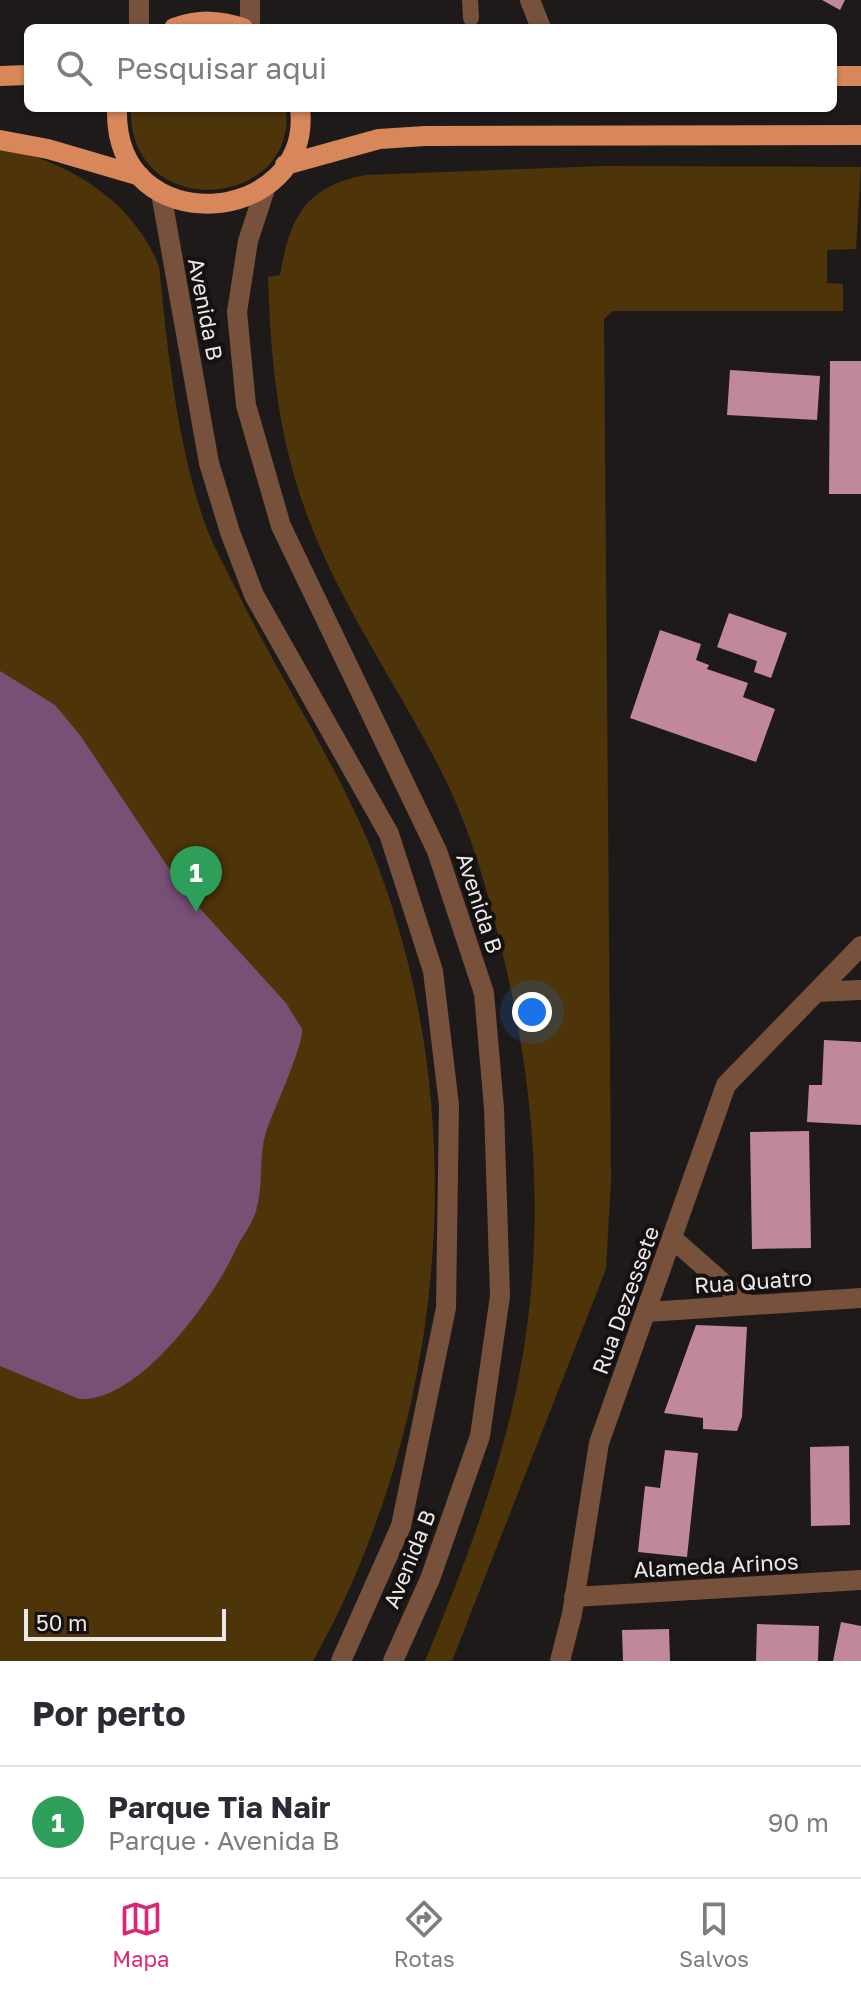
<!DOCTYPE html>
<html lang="pt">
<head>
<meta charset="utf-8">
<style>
  body { margin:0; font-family:"Golos Text",sans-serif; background:#f2f2f3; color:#2b2b33 }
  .scale { position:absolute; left:24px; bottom:20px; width:202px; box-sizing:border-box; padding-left:8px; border:4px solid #ebe8e8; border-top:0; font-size:22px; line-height:28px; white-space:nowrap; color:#ebe8e8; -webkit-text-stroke:6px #151110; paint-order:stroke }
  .you { position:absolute; left:532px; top:1012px; width:28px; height:28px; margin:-20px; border:6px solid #fff; border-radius:50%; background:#1a73e8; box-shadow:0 0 0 12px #1a73e833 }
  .badge { display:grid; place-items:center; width:52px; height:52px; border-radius:50%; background:#db2777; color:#fff; font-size:26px; font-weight:700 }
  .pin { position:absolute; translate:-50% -66px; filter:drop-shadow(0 2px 4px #0008) }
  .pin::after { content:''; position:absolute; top:42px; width:28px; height:24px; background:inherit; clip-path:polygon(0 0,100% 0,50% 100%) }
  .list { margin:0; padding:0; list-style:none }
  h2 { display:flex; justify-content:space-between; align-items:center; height:104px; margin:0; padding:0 32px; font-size:34px }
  h2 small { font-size:26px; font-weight:400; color:#7c7c81 }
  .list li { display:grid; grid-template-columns:52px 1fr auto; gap:24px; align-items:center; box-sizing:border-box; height:112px; padding:0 32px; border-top:2px solid #e1e1e2 }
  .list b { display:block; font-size:30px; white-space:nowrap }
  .list p { margin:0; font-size:26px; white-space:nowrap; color:#7c7c81 }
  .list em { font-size:26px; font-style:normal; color:#7c7c81 }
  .icon { flex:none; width:44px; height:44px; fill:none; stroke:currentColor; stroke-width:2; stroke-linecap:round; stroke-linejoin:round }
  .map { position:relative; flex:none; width:861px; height:1661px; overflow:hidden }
  .search { position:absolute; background:#fff; box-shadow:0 2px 6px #0004; left:24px; right:24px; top:24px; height:88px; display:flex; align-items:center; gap:20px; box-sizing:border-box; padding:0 28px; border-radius:12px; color:#7c7c81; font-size:30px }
  .sheet { height:216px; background:#fff }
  nav { display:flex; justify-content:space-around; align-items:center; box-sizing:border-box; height:112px; border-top:2px solid #e1e1e2; background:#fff; font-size:22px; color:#7c7c81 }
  nav a { display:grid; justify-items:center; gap:4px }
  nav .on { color:#db2777 }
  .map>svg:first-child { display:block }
  .green { fill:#4d3409 }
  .water { fill:#775076 }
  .building { fill:#c1879d }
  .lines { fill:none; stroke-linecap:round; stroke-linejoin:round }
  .lane { stroke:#78513c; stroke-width:16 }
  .street { stroke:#78513c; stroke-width:20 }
  .primary { stroke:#d7875a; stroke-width:20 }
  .labels { text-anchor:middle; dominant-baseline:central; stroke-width:8; stroke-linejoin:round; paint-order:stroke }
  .street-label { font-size:22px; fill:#ebe8e8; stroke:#151110 }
</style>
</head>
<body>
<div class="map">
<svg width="861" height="1661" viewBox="0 0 861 1661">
  <rect width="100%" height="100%" fill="#1e1a19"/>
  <path class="green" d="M 131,108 L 286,108 C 298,210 128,224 131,108 Z
    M 0,148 C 68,160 133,201 159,266 C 168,354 177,443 206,527 C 214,547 225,567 235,587 C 281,682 342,770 379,869 C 474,1123 445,1425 313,1661 L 0,1661 Z
    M 604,166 L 861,167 L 856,249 L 827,250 L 827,283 L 843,284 L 843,311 L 613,311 L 604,319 L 611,1180 L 606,1269 L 452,1661 L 425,1661 C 468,1558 511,1445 526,1334 C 543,1213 534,1091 507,972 C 492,907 476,845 448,785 C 410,706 359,634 323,554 C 281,461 271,377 268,277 L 280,275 C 290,218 304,187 365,175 Z"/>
  <path class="water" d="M 0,671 L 55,705 L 80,735 L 184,891 L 286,1003 L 302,1029 C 304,1045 273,1111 266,1132 C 258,1158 264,1185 256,1211 C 252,1225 242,1236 236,1249 C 214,1298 139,1403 79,1399 L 0,1366 Z"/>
  <path class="building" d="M 822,0 L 845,0 L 840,10 Z
    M 830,361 L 861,361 L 861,494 L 829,494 Z
    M 730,370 L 820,376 L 817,420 L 727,415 Z
    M 729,613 L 787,633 L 771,678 L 754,672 L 757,661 L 717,647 Z
    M 660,630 L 701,644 L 696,660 L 709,665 L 707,669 L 748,683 L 743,697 L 775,709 L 756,762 L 630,718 Z
    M 824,1040 L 861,1042 L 861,1125 L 807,1122 L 809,1085 L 822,1085 Z
    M 809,1131 L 811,1248 L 752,1249 L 750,1132 Z
    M 696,1325 L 747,1327 L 742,1417 L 737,1431 L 703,1429 L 703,1418 L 664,1413 Z
    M 849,1446 L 850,1525 L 811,1526 L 810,1447 Z
    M 665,1450 L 698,1453 L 687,1557 L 638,1552 L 645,1486 L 660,1488 Z
    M 841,1622 L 861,1626 L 861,1661 L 833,1661 Z
    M 757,1624 L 819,1626 L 818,1661 L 756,1661 Z
    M 669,1629 L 670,1661 L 623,1661 L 622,1630 Z"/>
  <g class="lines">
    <path class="lane" d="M 470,0 L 471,18"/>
    <path class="street" d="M 139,0 L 139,28
      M 250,0 L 250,28
      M 530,0 L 541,28
      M 266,186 L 248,241 L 237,312 L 246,405 L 281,526 L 437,851 L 484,993 L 494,1108 L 500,1296 L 480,1436 L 430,1579 L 393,1661
      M 161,193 L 209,463 L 230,532 L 254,595 L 389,834 L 433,971 L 449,1105 L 446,1308 L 401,1526 L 341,1661
      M 816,992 L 861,990
      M 673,1239 L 748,1305
      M 647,1312 L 861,1298
      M 574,1597 L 861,1580
      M 560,1661 L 572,1614 L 599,1443 L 726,1085 L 861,946"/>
    <path class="primary" d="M 174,28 C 199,19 219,20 243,28
      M 0,76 L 28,75
      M 833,76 L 861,76
      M 117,108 C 113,245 314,226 300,108
      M 0,140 L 48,149 L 140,176
      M 285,165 L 379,139 L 425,136 L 861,135"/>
  </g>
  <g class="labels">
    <g class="street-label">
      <text transform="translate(206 309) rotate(79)">Avenida B</text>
      <text transform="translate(480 903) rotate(72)">Avenida B</text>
      <text transform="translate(753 1281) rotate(-4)">Rua Quatro</text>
      <text transform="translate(625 1300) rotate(-70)">Rua Dezessete</text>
      <text transform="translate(409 1559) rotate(-68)">Avenida B</text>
      <text transform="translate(716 1565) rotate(-3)">Alameda Arinos</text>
    </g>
  </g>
</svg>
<div class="scale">50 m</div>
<div class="you"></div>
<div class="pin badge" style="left:196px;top:912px;background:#2e9e5b">1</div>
<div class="search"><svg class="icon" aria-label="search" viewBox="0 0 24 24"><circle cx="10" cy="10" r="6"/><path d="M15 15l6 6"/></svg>Pesquisar aqui</div>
</div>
<section class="sheet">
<h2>Por perto<small></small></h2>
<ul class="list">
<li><span class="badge" style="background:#2e9e5b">1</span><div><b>Parque Tia Nair</b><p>Parque · Avenida B</p></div><em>90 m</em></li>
</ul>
</section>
<nav>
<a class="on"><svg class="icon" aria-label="map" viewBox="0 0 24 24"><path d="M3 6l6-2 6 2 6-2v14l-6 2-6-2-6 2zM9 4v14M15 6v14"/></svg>Mapa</a>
<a><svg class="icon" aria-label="directions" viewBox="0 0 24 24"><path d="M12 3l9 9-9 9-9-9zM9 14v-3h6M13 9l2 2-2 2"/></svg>Rotas</a>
<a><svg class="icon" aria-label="saved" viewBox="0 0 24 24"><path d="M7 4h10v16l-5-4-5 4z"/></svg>Salvos</a>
</nav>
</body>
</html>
